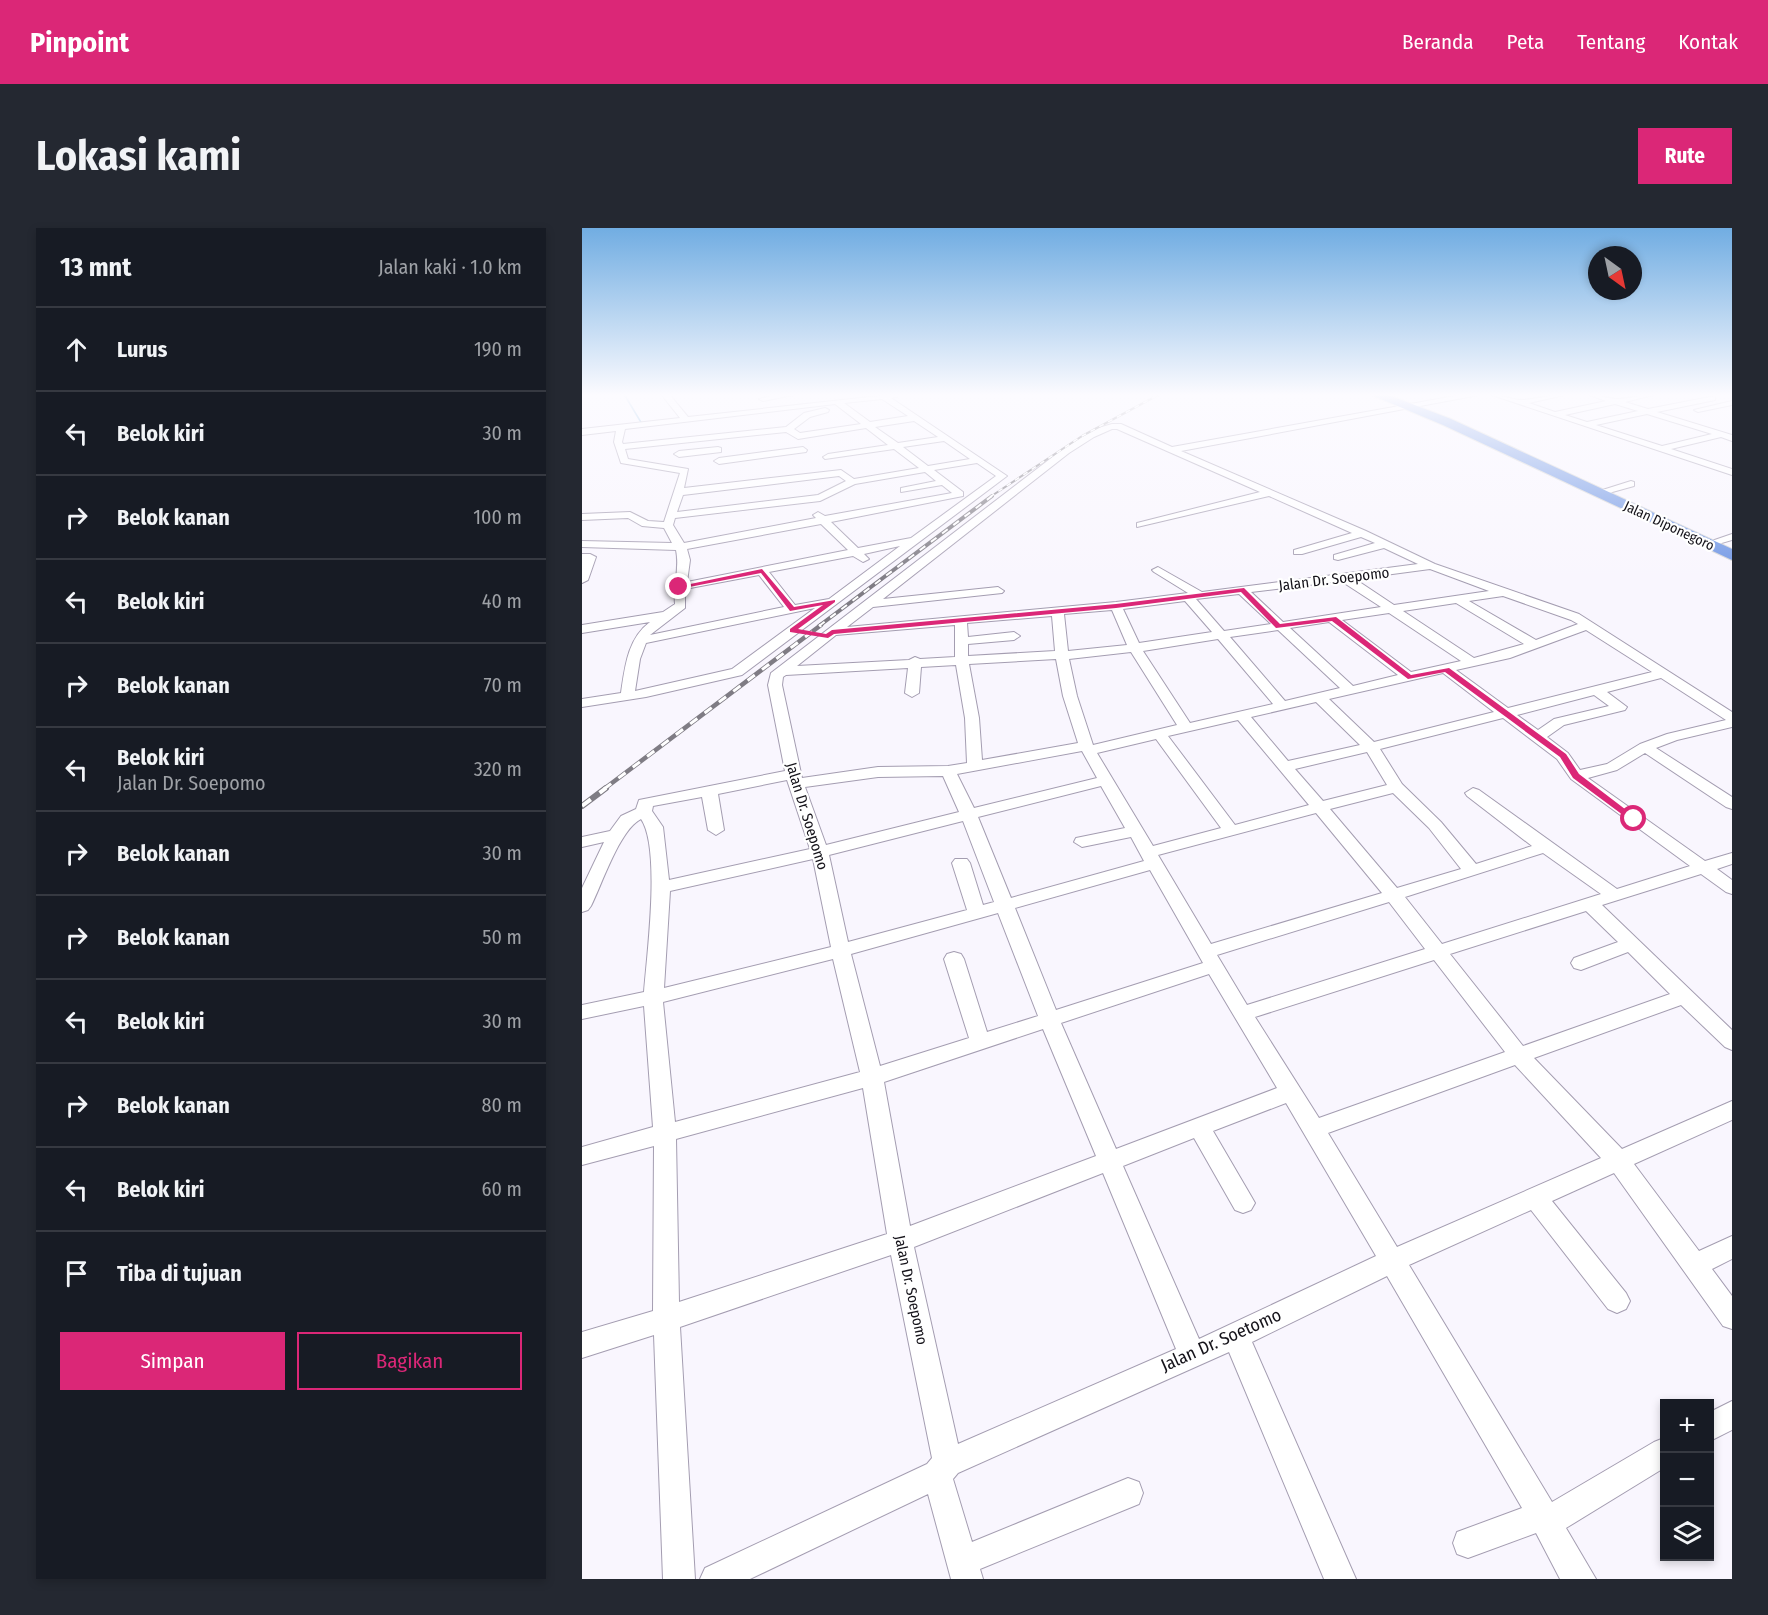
<!DOCTYPE html>
<html lang="id">
<head>
<meta charset="utf-8">
<style>
  body { margin:0; font-family:"Fira Sans Condensed",sans-serif; background:#242831; color:#f1f3f6 }
  .controls { position:absolute; right:18px; bottom:18px; display:grid; overflow:hidden; border-radius:0px; box-shadow:0 3px 9px #0003 }
  .controls button { width:54px; height:54px; display:grid; place-items:center; padding:0; border:0; border-bottom:2px solid #363941; background:#171b24; color:#f1f3f6; font:30px sans-serif }
  .compass { position:absolute; left:1006px; top:18px; width:54px; height:54px; border-radius:50%; background:#171b24; box-shadow:0 3px 9px #0003; rotate:147deg }
  .stop { position:absolute; width:18px; height:18px; margin:-14px; border:4px solid #db2777; border-radius:50%; background:#fff }
  .stop.end { background:#db2777; border-color:#fff; box-shadow:0 2px 6px #0008 }
  .list { margin:0; padding:0; list-style:none }
  h2 { display:flex; justify-content:space-between; align-items:center; height:78px; margin:0; padding:0 24px; font-size:26px }
  h2 small { font-size:20px; font-weight:400; color:#9ea1a6 }
  .list li { display:grid; grid-template-columns:39px 1fr auto; gap:18px; align-items:center; box-sizing:border-box; height:84px; padding:0 24px; border-top:2px solid #363941 }
  .list b { display:block; font-size:22px; white-space:nowrap }
  .list p { margin:0; font-size:20px; white-space:nowrap; color:#9ea1a6 }
  .list em { font-size:20px; font-style:normal; color:#9ea1a6 }
  .actions { display:flex; gap:12px; padding:18px 24px }
  .actions a { flex:1; padding:14px 0; border:2px solid #db2777; border-radius:0px; text-align:center; font-size:21px; color:#db2777 }
  .actions .main { background:#db2777; color:#fff }
  .icon { flex:none; width:33px; height:33px; fill:none; stroke:currentColor; stroke-width:2; stroke-linecap:round; stroke-linejoin:round }
  .map { position:relative; flex:none; width:1150px; height:1351px; overflow:hidden; border-radius:0px }
  header { display:flex; align-items:center; gap:36px; box-sizing:border-box; height:84px; padding:0 30px; background:#db2777; color:#fff }
  header strong { font-size:28px }
  nav { display:flex; gap:33px; margin-inline-start:auto; font-size:21px }
  .intro { display:flex; align-items:center; justify-content:space-between; box-sizing:border-box; height:144px; padding:0 36px }
  h1 { margin:0; font-size:42px }
  .button { padding:15px 27px; border-radius:0px; background:#db2777; color:#fff; font-size:21px; font-weight:700 }
  main { display:flex; gap:36px; padding:0 36px }
  aside { flex:1; background:#171b24; border-radius:0px; box-shadow:0 3px 9px #0003 }
  .map>svg:first-child { display:block }
  .lines { fill:none; stroke-linecap:round; stroke-linejoin:round }
  .stream { stroke:#5fa2d8; stroke-width:1.5 }
  .minor-casing { stroke:#a49db1; stroke-width:2 }
  .highway-casing { stroke:#d5d5d6; stroke-width:2 }
  .minor { fill:#fff; fill-rule:evenodd }
  .highway { fill:#6e95e4; fill-rule:evenodd }
  .rail-far3-casing { stroke:#7f7c84; stroke-width:2 }
  .rail-far2-casing { stroke:#7f7c84; stroke-width:4 }
  .rail-far1-casing { stroke:#7f7c84; stroke-width:4.5 }
  .rail-casing { stroke:#7f7c84; stroke-width:6 }
  .rail-far3 { stroke:#fff; stroke-width:1.5; stroke-dasharray:5; stroke-linecap:butt }
  .rail-far2 { stroke:#fff; stroke-width:2; stroke-dasharray:7; stroke-linecap:butt }
  .rail-far1 { stroke:#fff; stroke-width:3; stroke-dasharray:9; stroke-linecap:butt }
  .rail { stroke:#fff; stroke-width:4; stroke-dasharray:11; stroke-linecap:butt }
  .route { fill:#db2777 }
  .labels { text-anchor:middle; dominant-baseline:central; stroke-width:4.5; stroke-linejoin:round; paint-order:stroke }
  .far-street-label { font-size:14px; fill:#15131a; stroke:#fff }
  .street-label { font-size:15px; fill:#15131a; stroke:#fff }
  .near-street-label { font-size:18px; fill:#15131a; stroke:#fff }
</style>
</head>
<body>
<header>
<strong>Pinpoint</strong>
<nav><a>Beranda</a><a>Peta</a><a>Tentang</a><a>Kontak</a></nav>
</header>
<div class="intro"><h1>Lokasi kami</h1><a class="button">Rute</a></div>
<main>
<aside>
<h2>13 mnt<small>Jalan kaki · 1.0 km</small></h2>
<ul class="list">
<li><svg class="icon" aria-label="ahead" viewBox="0 0 24 24"><path d="M12 20V5M6 11l6-6 6 6"/></svg><div><b>Lurus</b></div><em>190 m</em></li>
<li><svg class="icon" aria-label="left" viewBox="0 0 24 24"><path d="M17 20v-9H6M10 6l-5 5 5 5"/></svg><div><b>Belok kiri</b></div><em>30 m</em></li>
<li><svg class="icon" aria-label="right" viewBox="0 0 24 24"><path d="M7 20v-9h11M14 6l5 5-5 5"/></svg><div><b>Belok kanan</b></div><em>100 m</em></li>
<li><svg class="icon" aria-label="left" viewBox="0 0 24 24"><path d="M17 20v-9H6M10 6l-5 5 5 5"/></svg><div><b>Belok kiri</b></div><em>40 m</em></li>
<li><svg class="icon" aria-label="right" viewBox="0 0 24 24"><path d="M7 20v-9h11M14 6l5 5-5 5"/></svg><div><b>Belok kanan</b></div><em>70 m</em></li>
<li><svg class="icon" aria-label="left" viewBox="0 0 24 24"><path d="M17 20v-9H6M10 6l-5 5 5 5"/></svg><div><b>Belok kiri</b><p>Jalan Dr. Soepomo</p></div><em>320 m</em></li>
<li><svg class="icon" aria-label="right" viewBox="0 0 24 24"><path d="M7 20v-9h11M14 6l5 5-5 5"/></svg><div><b>Belok kanan</b></div><em>30 m</em></li>
<li><svg class="icon" aria-label="right" viewBox="0 0 24 24"><path d="M7 20v-9h11M14 6l5 5-5 5"/></svg><div><b>Belok kanan</b></div><em>50 m</em></li>
<li><svg class="icon" aria-label="left" viewBox="0 0 24 24"><path d="M17 20v-9H6M10 6l-5 5 5 5"/></svg><div><b>Belok kiri</b></div><em>30 m</em></li>
<li><svg class="icon" aria-label="right" viewBox="0 0 24 24"><path d="M7 20v-9h11M14 6l5 5-5 5"/></svg><div><b>Belok kanan</b></div><em>80 m</em></li>
<li><svg class="icon" aria-label="left" viewBox="0 0 24 24"><path d="M17 20v-9H6M10 6l-5 5 5 5"/></svg><div><b>Belok kiri</b></div><em>60 m</em></li>
<li><svg class="icon" aria-label="arrive" viewBox="0 0 24 24"><path d="M6 21V4h12l-3 4 3 4H6"/></svg><div><b>Tiba di tujuan</b></div></li>
</ul>
<div class="actions"><a class="main">Simpan</a><a>Bagikan</a></div>
</aside>
<div class="map">
<svg width="1150" height="1351" viewBox="0 0 1150 1351">
  <rect width="100%" height="100%" fill="#f9f6fe"/>
  <g class="lines">
    <path class="stream" d="M 42,166 L 60,196"/>
    <defs>
      <path id="minor" d="M 79,166 L 87,166 L 106,189 L 315,166 L 315,169 L 309,170 L 425,248 L 160,447 L 64,469 L 0,479 L 0,471 L 39,465 C 43,438 46,410 68,394 L 0,405 L 0,397 L 81,384 L 93,376 C 91,357 98,341 94,322 L 0,319 L 0,313 L 90,315 L 82,300 L 60,298 L 46,290 L 0,292 L 0,286 L 48,284 L 66,293 L 82,294 L 98,245 L 39,235 L 32,214 L 34,203 L 0,207 L 0,201 L 98,190 ZM 300,171 L 326,188 L 288,194 L 262,175 ZM 253,176 L 279,196 L 218,205 L 212,201 L 228,189 L 246,184 L 247,182 L 243,180 L 222,185 L 204,199 L 41,216 L 40,214 L 43,201 ZM 332,193 L 356,209 L 316,215 L 293,199 ZM 284,200 L 306,217 L 246,226 L 241,229 L 243,231 L 312,221 L 337,240 L 272,251 L 259,242 L 102,260 L 106,241 L 46,231 L 43,221 L 204,204 L 216,211 ZM 362,213 L 388,231 L 346,238 L 321,219 ZM 395,235 L 414,248 L 329,310 L 276,320 L 249,294 L 381,268 L 381,264 L 352,242 ZM 343,244 L 354,253 L 319,260 L 319,264 L 360,257 L 370,265 L 243,288 L 236,284 L 231,287 L 234,290 L 102,315 L 91,297 L 93,290 L 238,273 L 273,256 ZM 257,248 L 264,253 L 236,267 L 95,284 L 101,267 ZM 239,296 L 266,322 L 105,354 L 108,332 L 105,321 ZM 318,318 L 247,371 L 213,377 L 187,344 L 271,328 L 281,334 L 287,331 L 282,326 ZM 177,347 L 202,379 L 68,407 L 103,380 L 103,361 ZM 233,380 L 150,441 L 53,463 L 58,431 L 64,415 Z
        M 196,166 L 216,166 L 181,173 L 177,171 Z
        M 884,166 L 902,166 L 599,223 L 784,303 L 853,336 L 997,386 L 1150,484 L 1150,499 L 1095,512 L 1074,520 L 1150,569 L 1150,581 L 1144,579 L 1063,525 L 1035,542 L 1006,550 L 1123,633 L 1150,625 L 1150,636 L 1135,641 L 1150,652 L 1150,666 L 1144,664 L 1119,646 L 1020,677 L 1150,802 L 1150,822 L 1143,819 L 1099,777 L 952,830 L 1040,921 L 1150,873 L 1150,892 L 1052,936 L 1117,1023 L 1150,1008 L 1150,1031 L 1130,1041 L 1150,1068 L 1150,1101 L 1141,1098 L 1032,945 L 970,973 L 1044,1065 L 1048,1073 L 1044,1081 L 1035,1085 L 1026,1081 L 949,982 L 827,1037 L 970,1274 L 1072,1214 L 1082,1210 L 1082,1240 L 984,1300 L 1014,1351 L 978,1351 L 954,1305 L 886,1330 L 875,1326 L 871,1315 L 875,1304 L 940,1280 L 805,1048 L 670,1114 L 774,1351 L 742,1351 L 647,1124 L 376,1245 L 371,1251 L 390,1314 L 546,1250 L 557,1254 L 561,1265 L 557,1276 L 398,1341 L 401,1351 L 369,1351 L 346,1266 L 168,1351 L 118,1351 L 123,1340 L 345,1236 L 350,1230 L 309,1027 L 98,1099 L 113,1351 L 81,1351 L 72,1107 L 0,1130 L 0,1104 L 71,1083 L 72,918 L 0,937 L 0,919 L 71,899 L 62,778 L 0,791 L 0,777 L 62,764 C 65,726 79,620 59,591 C 38,601 20,656 9,678 L 6,682 L 0,684 L 0,660 L 22,614 L 0,619 L 0,609 L 28,603 L 39,588 L 54,581 L 57,572 L 203,543 L 186,457 L 189,445 L 481,221 L 513,201 L 530,196 L 539,196 L 590,219 ZM 530,201 L 535,201 L 678,264 L 555,295 L 555,299 L 687,268 L 770,305 L 712,322 L 712,326 L 720,326 L 779,309 L 793,315 L 752,327 L 752,331 L 756,332 L 802,320 L 836,336 L 620,364 L 576,339 L 570,342 L 572,344 L 606,365 L 534,374 L 265,399 L 291,379 L 420,365 L 422,363 L 416,359 L 301,371 L 487,225 L 512,209 ZM 848,341 L 907,363 L 812,377 L 773,351 ZM 759,353 L 799,379 L 701,394 L 669,364 ZM 657,366 L 689,396 L 642,403 L 614,371 ZM 921,368 L 989,392 L 996,396 L 954,412 L 887,373 ZM 603,373 L 630,404 L 557,415 L 541,381 ZM 874,375 L 942,416 L 892,430 L 821,383 ZM 530,382 L 545,417 L 486,423 L 482,386 ZM 807,385 L 879,433 L 829,444 L 760,392 ZM 470,388 L 473,423 L 386,428 L 386,416 L 432,412 L 438,408 L 432,404 L 386,409 L 385,395 ZM 747,394 L 816,447 L 771,458 L 708,400 ZM 373,397 L 373,429 L 338,431 L 333,429 L 327,432 L 215,438 L 254,407 ZM 696,402 L 758,460 L 703,473 L 648,409 ZM 1004,402 L 1070,444 L 926,480 L 874,442 L 928,430 ZM 636,411 L 691,476 L 608,495 L 561,423 ZM 549,424 L 595,497 L 511,517 L 495,468 L 487,431 ZM 474,431 L 481,468 L 496,515 L 400,532 L 397,490 L 387,436 ZM 374,437 L 383,490 L 385,535 L 366,538 L 296,539 L 220,550 L 200,457 L 201,449 L 204,447 L 326,440 L 323,465 L 330,469 L 337,465 L 339,439 ZM 861,445 L 912,484 L 792,514 L 747,471 ZM 1079,450 L 1144,492 L 1085,506 L 1058,516 L 1025,536 L 998,542 L 986,525 L 965,509 L 982,497 L 1043,482 L 1045,479 L 1025,464 ZM 1012,467 L 1027,478 L 972,491 L 956,502 L 935,487 ZM 734,474 L 778,517 L 706,533 L 669,489 ZM 921,490 L 975,531 L 989,551 L 1108,638 L 1035,661 L 897,562 L 891,560 L 883,565 L 885,568 L 950,618 L 894,636 L 859,594 L 820,556 L 798,521 ZM 656,492 L 727,577 L 653,597 L 586,508 ZM 574,511 L 639,600 L 571,618 L 515,525 ZM 500,523 L 515,550 L 392,580 L 375,546 ZM 785,524 L 805,557 L 741,573 L 713,541 ZM 361,548 L 377,584 L 244,617 L 223,559 L 296,549 ZM 205,552 L 228,621 L 87,652 L 81,599 L 70,583 L 71,578 L 120,569 L 126,602 L 134,607 L 142,602 L 136,566 ZM 519,558 L 543,600 L 494,610 L 492,614 L 500,619 L 549,609 L 562,633 L 429,670 L 396,589 ZM 811,565 L 847,600 L 879,641 L 815,660 L 748,581 ZM 734,585 L 800,665 L 629,716 L 576,627 ZM 381,593 L 412,674 L 401,677 L 388,635 L 385,631 L 373,631 L 370,635 L 385,682 L 266,714 L 247,627 ZM 961,625 L 1019,666 L 860,716 L 823,669 ZM 231,631 L 249,719 L 82,760 L 88,663 ZM 568,642 L 621,735 L 474,782 L 433,680 ZM 807,674 L 843,721 L 665,777 L 635,727 ZM 1004,683 L 1036,714 L 992,730 L 989,735 L 992,740 L 999,742 L 1046,724 L 1088,766 L 941,818 L 868,726 ZM 416,685 L 456,788 L 405,804 L 382,731 L 379,726 L 372,724 L 365,726 L 362,731 L 387,810 L 298,838 L 269,726 ZM 251,731 L 278,844 L 93,894 L 81,774 ZM 852,732 L 923,824 L 737,890 L 673,789 ZM 627,746 L 695,860 L 534,921 L 479,795 ZM 461,801 L 514,928 L 328,998 L 302,854 ZM 933,837 L 1019,930 L 815,1019 L 746,905 ZM 281,860 L 305,1006 L 97,1074 L 94,911 ZM 704,875 L 794,1028 L 617,1111 L 541,938 L 612,910 L 653,982 L 661,985 L 669,982 L 673,975 L 669,968 L 631,903 ZM 521,945 L 594,1121 L 376,1216 L 332,1019 Z
        M 907,166 C 918,166 929,172 940,172 C 956,171 971,166 987,166 L 947,175 L 973,184 L 1024,173 L 1005,166 C 1016,166 1025,171 1035,171 C 1048,171 1061,166 1075,166 L 1043,174 L 1066,181 L 1133,168 L 1133,172 L 1075,184 L 1150,207 L 1150,213 L 1139,209 L 1089,221 L 1150,241 L 1150,247 ZM 1033,176 L 1056,183 L 1005,194 L 983,187 ZM 1065,186 L 1130,206 L 1080,218 L 1014,197 Z
        M 1150,173 L 1150,177 L 1116,184 L 1112,182 Z
        M 136,219 L 139,220 L 139,224 L 97,229 L 92,226 L 97,223 Z
        M 221,219 L 225,222 L 224,224 L 137,236 L 132,233 L 137,230 Z
        M 1049,253 L 1052,254 L 1052,258 L 1016,268 L 1011,265 Z
        M 1150,306 L 1150,312 L 1126,319 L 1121,316 Z
        M 0,326 L 8,326 L 14,329 L 6,352 L 0,355 Z
        M 1150,1173 L 1150,1202 L 1128,1213 L 1128,1184 Z"/>
      <path id="highway" d="M 787,166 L 804,166 L 869,191 L 1150,321 L 1150,332 L 861,197 Z"/>
    </defs>
    <use href="#minor" class="minor-casing"/>
    <use href="#highway" class="highway-casing"/>
    <use href="#minor" class="minor"/>
    <use href="#highway" class="highway"/>
    <defs>
      <path id="rail-far3" d="M 408,269 L 500,208 L 578,166"/>
      <path id="rail-far2" d="M 237,398 L 410,268"/>
      <path id="rail-far1" d="M 22,561 L 239,397"/>
      <path id="rail" d="M 0,578 L 24,560"/>
    </defs>
    <use href="#rail-far3" class="rail-far3-casing"/>
    <use href="#rail-far2" class="rail-far2-casing"/>
    <use href="#rail-far1" class="rail-far1-casing"/>
    <use href="#rail" class="rail-casing"/>
    <use href="#rail-far3" class="rail-far3"/>
    <use href="#rail-far2" class="rail-far2"/>
    <use href="#rail-far1" class="rail-far1"/>
    <use href="#rail" class="rail"/>
  </g>
  <linearGradient id="sky" x2="0" y2="1"><stop stop-color="#71ade2"/><stop offset="0.47" stop-color="#fcfbff"/><stop offset="1" stop-color="#fcfbff" stop-opacity="0"/></linearGradient>
  <rect width="1150" height="355" fill="url(#sky)"/>
  <path class="route" d="M 180,341 L 212,379 L 253,372 L 253,374 L 216,401 L 244,406 L 250,402 L 534,376 L 662,360 L 698,396 L 754,389 L 829,447 L 867,440 L 984,526 L 997,546 L 1056,591 L 1049,593 L 991,550 L 978,529 L 863,444 L 826,451 L 750,393 L 694,400 L 659,364 L 534,380 L 252,406 L 246,410 L 208,404 L 208,401 L 241,377 L 208,383 L 179,345 L 97,361 L 94,359 Z"/>
  <g class="labels">
    <g class="far-street-label">
      <text transform="translate(1087 298) rotate(25)">Jalan Diponegoro</text>
    </g>
    <g class="street-label">
      <text transform="translate(752 351) rotate(-7)">Jalan Dr. Soepomo</text>
      <text transform="translate(225 588) rotate(73)">Jalan Dr. Soepomo</text>
      <text transform="translate(329 1062) rotate(78)">Jalan Dr. Soepomo</text>
    </g>
    <g class="near-street-label">
      <text transform="translate(639 1112) rotate(-24)">Jalan Dr. Soetomo</text>
    </g>
  </g>
</svg>
<div class="controls">
<button>+</button>
<button>−</button>
<button><svg class="icon" aria-label="layers" viewBox="0 0 24 24"><path d="M12 4l9 5-9 5-9-5zM3 14l9 5 9-5"/></svg></button>
</div>
<svg class="compass" viewBox="-18 -18 36 36"><path d="M0-13l5 13h-10z" fill="#e53935"/><path d="M0 13l5-13h-10z" fill="#9ea1a6"/></svg>
<div class="stop" style="left:1052px;top:591px"></div>
<div class="stop end" style="left:97px;top:359px"></div>
</div>
</main>
</body>
</html>
